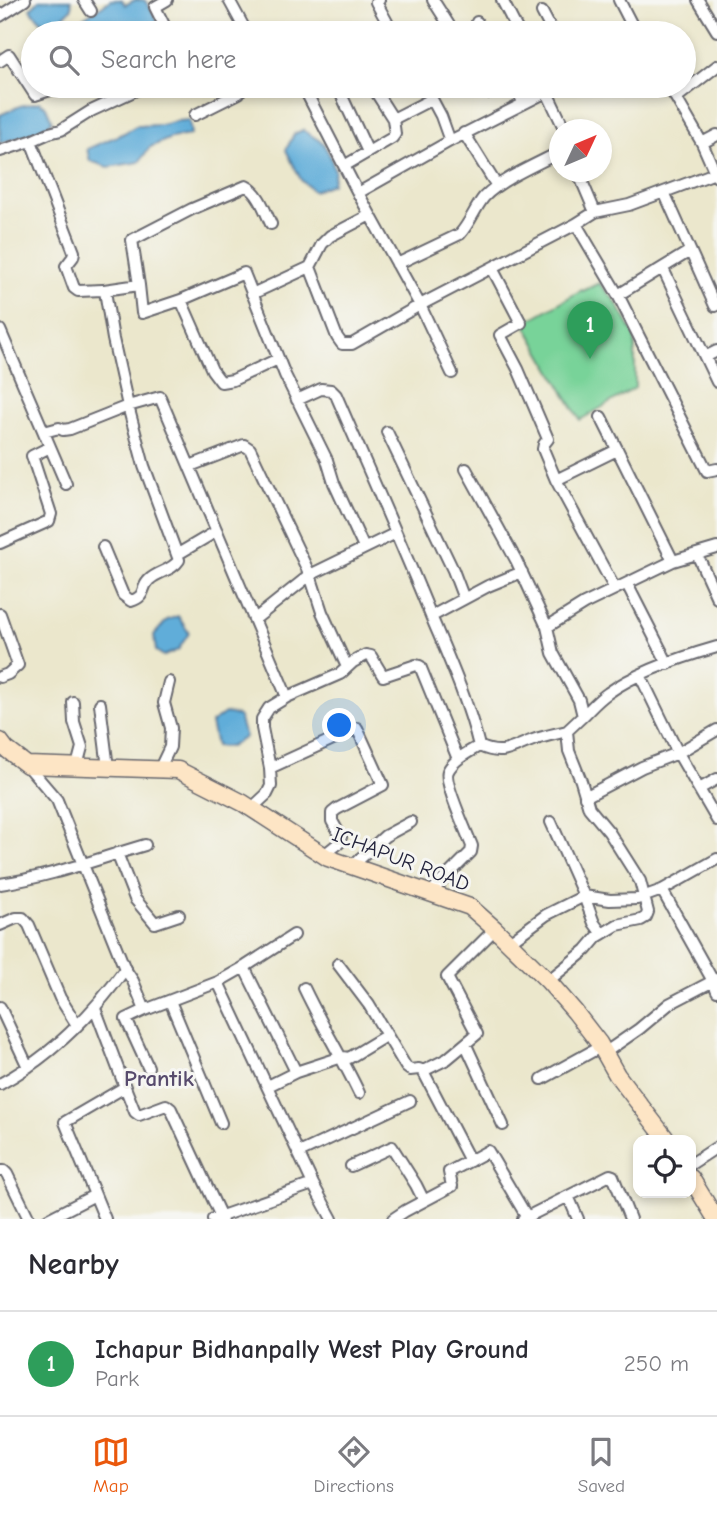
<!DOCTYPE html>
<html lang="en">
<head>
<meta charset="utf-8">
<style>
  body { margin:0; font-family:"Comic Neue",sans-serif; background:#f7f7f7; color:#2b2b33 }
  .controls { position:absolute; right:21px; bottom:21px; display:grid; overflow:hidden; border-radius:14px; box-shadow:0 4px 10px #0003 }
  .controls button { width:63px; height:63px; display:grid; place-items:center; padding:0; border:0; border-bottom:2px solid #e1e1e2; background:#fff; color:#2b2b33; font:35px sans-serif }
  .compass { position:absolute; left:549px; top:119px; width:63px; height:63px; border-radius:50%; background:#fff; box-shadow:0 4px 10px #0003; rotate:46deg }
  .you { position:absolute; left:340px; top:726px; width:24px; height:24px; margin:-18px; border:5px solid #fff; border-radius:50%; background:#1a73e8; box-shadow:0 0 0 10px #1a73e833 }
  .badge { display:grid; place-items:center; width:46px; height:46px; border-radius:50%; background:#ea580c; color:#fff; font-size:23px; font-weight:700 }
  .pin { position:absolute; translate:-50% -58px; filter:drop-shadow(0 2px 4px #0008) }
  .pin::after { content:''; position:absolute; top:37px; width:24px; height:21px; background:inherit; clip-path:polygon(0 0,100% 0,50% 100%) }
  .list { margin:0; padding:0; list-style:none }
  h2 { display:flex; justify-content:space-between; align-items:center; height:91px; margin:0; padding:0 28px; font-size:30px }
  h2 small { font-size:23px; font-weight:400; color:#7c7c81 }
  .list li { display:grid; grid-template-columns:46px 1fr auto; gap:21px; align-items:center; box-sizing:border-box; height:105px; padding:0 28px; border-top:2px solid #e1e1e2 }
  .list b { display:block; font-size:26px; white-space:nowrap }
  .list p { margin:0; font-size:23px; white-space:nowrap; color:#7c7c81 }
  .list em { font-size:23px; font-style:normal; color:#7c7c81 }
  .icon { flex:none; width:38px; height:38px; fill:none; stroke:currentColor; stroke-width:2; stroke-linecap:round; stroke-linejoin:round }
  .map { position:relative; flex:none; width:717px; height:1219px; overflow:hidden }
  .search { position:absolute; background:#fff; box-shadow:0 4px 10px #0003; left:21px; right:21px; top:21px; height:77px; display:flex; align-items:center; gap:18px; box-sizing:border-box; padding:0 24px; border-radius:38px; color:#7c7c81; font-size:26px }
  .sheet { height:196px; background:#fff }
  nav { display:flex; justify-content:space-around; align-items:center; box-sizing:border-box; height:98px; border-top:2px solid #e1e1e2; background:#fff; font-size:19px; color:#7c7c81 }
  nav a { display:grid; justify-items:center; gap:4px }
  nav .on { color:#ea580c }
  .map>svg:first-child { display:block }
  .green { fill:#78d399; stroke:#4d7a6a; stroke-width:2 }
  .water { fill:#60add9; stroke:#41688a; stroke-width:2 }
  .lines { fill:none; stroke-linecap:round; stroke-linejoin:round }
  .street-casing { stroke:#68676e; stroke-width:14 }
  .secondary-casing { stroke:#68676e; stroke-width:19 }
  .street { stroke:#fff; stroke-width:10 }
  .secondary { stroke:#fde5c5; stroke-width:16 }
  .labels { text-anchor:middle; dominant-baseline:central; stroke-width:6; stroke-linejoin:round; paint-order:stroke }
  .street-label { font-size:21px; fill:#22223b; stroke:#f6f6f2 }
  .neighbourhood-label { font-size:23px; font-weight:bold; fill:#574b6d; stroke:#f6f6f2 }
</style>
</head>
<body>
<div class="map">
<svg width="717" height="1219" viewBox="0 0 717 1219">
  <rect width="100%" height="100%" fill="#f6f6f2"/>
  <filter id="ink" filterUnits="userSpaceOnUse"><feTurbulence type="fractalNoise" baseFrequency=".0143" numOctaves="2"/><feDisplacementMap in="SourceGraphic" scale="14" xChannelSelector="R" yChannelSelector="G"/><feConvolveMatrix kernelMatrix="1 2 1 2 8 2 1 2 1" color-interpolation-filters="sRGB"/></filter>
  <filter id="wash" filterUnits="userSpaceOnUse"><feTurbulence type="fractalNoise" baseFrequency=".00686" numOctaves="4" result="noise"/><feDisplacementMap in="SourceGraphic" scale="28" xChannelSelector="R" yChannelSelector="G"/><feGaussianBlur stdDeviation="1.57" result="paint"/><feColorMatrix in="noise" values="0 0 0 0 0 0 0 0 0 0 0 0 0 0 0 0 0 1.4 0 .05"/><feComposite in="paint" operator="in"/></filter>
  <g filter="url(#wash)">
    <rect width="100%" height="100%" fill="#ebe7cc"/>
    <path class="green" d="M 599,283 L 615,301 L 635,336 L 635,388 L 580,420 L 524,323 L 582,290 L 583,291 Z"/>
    <path class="water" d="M 39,0 L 71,0 L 72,8 L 60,20 L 42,22 L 30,9 Z
      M 111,0 L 122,0 L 125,5 L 135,0 L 144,0 L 148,4 L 164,33 L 64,33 L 63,31 Z
      M 39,102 L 46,107 L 52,121 C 40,134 17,138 0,143 L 0,115 L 20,106 Z
      M 189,120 L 191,135 L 171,138 L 150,147 L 139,162 L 108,167 L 90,161 L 87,149 L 124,133 L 136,126 L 161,125 L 177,121 Z
      M 303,130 L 323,143 L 330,156 L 335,171 L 332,184 L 313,191 L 301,180 L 286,150 L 294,134 Z
      M 178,616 L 189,633 L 178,650 L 164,656 L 156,651 L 154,635 L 167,620 Z
      M 225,713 L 239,716 L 245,737 L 230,747 L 216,746 L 211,723 Z"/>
  </g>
  <g filter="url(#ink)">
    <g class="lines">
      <defs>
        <path id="street" d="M 84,0 L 91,11
          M 167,0 L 155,7 L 168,33
          M 229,0 L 247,33
          M 379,0 L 376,2 L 393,33
          M 433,0 L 454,33
          M 502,0 L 519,33
          M 619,0 L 636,33
          M 698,0 L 717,31
          M 542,12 L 553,33
          M 0,16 L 25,0
          M 477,22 L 483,33
          M 0,61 L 9,55 L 35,95 L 62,86
          M 717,66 L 676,98 L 702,143 L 717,177
          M 303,86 L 358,193
          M 425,86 L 441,116 L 450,141
          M 483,86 L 487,93
          M 514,86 L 524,103
          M 544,86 L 565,130
          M 668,86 L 676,98
          M 340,92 L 368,152
          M 195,115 L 239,93 L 235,86
          M 393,119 L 432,99
          M 464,133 L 497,186
          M 31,141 L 74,252 L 73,257 L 66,266 L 74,288 L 78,291 L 103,290 L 105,291 L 113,339 L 128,406 L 144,466 L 179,560 C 172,571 158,571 149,580 C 140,589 147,596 131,601 L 123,595 L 103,547
          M 702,143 L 717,135
          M 0,151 L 31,141 L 49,133 L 61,130 L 91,111 L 145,86
          M 344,166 L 392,138 L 395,134 L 393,119 L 372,86
          M 578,172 L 595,212
          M 664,192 L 715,306
          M 576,224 L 618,295 L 707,471 L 717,469
          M 397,264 L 460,234 C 470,223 475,208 484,197 C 501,179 537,164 560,152
          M 310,267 L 322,244 L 330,236 L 370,215
          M 492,268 L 521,323 L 500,335 L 518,369 L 548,439 L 544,444 L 543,449 L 556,480 L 615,589
          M 663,269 L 705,357 L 717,351
          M 139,285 L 132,240 L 192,209 L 246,186 C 259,192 265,211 271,224
          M 104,290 L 139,285 L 142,313 L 181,300 L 244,273 L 285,375 L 327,460 L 334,483 L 364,548
          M 252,294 L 310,267 L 337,337 L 342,344 L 352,344 L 420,305 L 576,224 L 595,212 L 629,205 L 715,173
          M 618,295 L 690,251
          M 181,300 L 212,370 L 221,382 L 233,380 L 278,359
          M 0,330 L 66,484
          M 705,357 L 717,382
          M 452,373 L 420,305 L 358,193 L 450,141 L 558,86
          M 297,400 L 321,389 L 331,390 L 336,395 C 368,469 401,542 431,616 C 449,659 468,701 479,746 C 503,757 511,748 533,740 C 544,736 555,734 567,731
          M 601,417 L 673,561
          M 44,432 L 59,428 L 63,430 L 70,429 L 128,406 L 160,397 L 287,697
          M 387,432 L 453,570 L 464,599
          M 190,466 L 244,445 L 250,449 L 310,575 L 322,612 L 347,667
          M 466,469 L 516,560 L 547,627 L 553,653 L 579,700 L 583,716 L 567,731 L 569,751 L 581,781 L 589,808 L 609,832 L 640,881 L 648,912 L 646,917 L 641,920 L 617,925 L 597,937 L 586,950 L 548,981
          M 556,480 L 617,450
          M 0,543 L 49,521 L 51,514 L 32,456 L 50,447
          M 178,554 L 217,531
          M 697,554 L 717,598
          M 627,584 L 668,664
          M 0,614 L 18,665 L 8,674 L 0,677
          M 432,616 L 488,586 L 522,572
          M 255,619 L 310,575 L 396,533
          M 547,627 L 584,604 L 673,561 L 717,548
          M 640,675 L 678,753 L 717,820
          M 73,702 L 74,722 L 82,747 L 77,766
          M 100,704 L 108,768
          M 583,716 C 591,708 599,699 608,693 C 637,672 682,657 717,647
          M 270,768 L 357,728 L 383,785 L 337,809 L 332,813 L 332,821 L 341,837 L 339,843 L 324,855
          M 159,770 L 170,747 L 171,728 L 164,703 L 169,682
          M 699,789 L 717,779
          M 585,797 L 642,767 L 678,753 L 717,730
          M 252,808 L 267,794 L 271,786 L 270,768 L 262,728 L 262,719 L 269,708 L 287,697 L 340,674 L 353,662 L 366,655 L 371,656 L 383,676 L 416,665 L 420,666 L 458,759
          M 551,822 L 584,896 L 594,923 L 602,934
          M 117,853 L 135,899 L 155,923 L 179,915
          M 352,866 L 385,836 L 411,822
          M 0,884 C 50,877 97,859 145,845
          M 662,890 L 713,981 L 717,991
          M 430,893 L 471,852 L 472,846 C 467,833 443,781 448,771 C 454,759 469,752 479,746
          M 0,925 L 16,918 L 23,918 L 29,925 L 60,998 L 77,1025
          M 508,943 L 546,915 L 584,896 L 610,900 L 637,899 L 662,890 L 717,859
          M 338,964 L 369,1005 L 406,1067 L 410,1070 L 419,1069 L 423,1071 L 470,1161
          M 244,967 L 296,1072
          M 125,969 L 133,981 L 145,1010 L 218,982 L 313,1184 L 332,1219
          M 218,982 L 246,966 L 294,935
          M 304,988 C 321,1024 342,1057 359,1093
          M 170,1001 L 221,1123
          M 0,1007 L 28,1067
          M 95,1008 L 125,1087 L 65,1122 L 105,1219
          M 145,1010 L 126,1019 L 148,1067
          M 466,1045 L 503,1125
          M 603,1054 L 639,1029 L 669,1004 L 717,979
          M 423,1071 L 447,1059 L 477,1034 L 447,977 L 495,929
          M 542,1079 L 600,1047
          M 0,1084 C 50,1057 92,1015 125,969 L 57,800 L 27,765
          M 268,1086 L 296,1072 L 342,1057 L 349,1058 L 387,1035
          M 125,1087 L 135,1112 L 139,1115 L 166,1105 L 171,1109 L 222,1219
          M 299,1153 L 410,1101
          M 691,1164 L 717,1147
          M 351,1166 L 392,1147 L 416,1185 L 424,1201
          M 0,1171 L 4,1171 L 7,1174 L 29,1219
          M 568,1196 L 578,1219
          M 48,1219 L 95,1195
          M 213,1219 L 313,1184
          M 393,1219 L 405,1211 L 452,1186 L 449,1172 L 488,1151 L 527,1217
          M 523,1219 L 610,1175 L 613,1176 L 630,1219"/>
        <path id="secondary" d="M 0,741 L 6,749 L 27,765 L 178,770 L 243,803 L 328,858 L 470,907 L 495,929 L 548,981 L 575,1012 L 599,1043 L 617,1075 L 667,1140
          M 691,1178 L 716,1219"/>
      </defs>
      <use href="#street" class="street-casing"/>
      <use href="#secondary" class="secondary-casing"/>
      <use href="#street" class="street"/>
      <use href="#secondary" class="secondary"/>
    </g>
  </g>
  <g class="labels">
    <g class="street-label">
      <text transform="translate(401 859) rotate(21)">ICHAPUR ROAD</text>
    </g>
    <g class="neighbourhood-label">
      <text x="159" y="1078">Prantik</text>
    </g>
  </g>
</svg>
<div class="controls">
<button><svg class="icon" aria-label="locate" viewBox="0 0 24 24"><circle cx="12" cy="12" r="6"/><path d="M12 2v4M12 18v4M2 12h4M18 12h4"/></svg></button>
</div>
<svg class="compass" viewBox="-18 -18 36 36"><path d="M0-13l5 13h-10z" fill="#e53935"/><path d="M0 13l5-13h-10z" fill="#7c7c81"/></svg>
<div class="you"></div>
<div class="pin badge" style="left:590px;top:359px;background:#2e9e5b">1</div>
<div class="search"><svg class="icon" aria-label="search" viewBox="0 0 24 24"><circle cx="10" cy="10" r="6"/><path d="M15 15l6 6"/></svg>Search here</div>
</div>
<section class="sheet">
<h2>Nearby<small></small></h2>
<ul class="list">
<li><span class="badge" style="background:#2e9e5b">1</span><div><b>Ichapur Bidhanpally West Play Ground</b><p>Park</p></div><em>250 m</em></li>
</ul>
</section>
<nav>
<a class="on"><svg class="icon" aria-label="map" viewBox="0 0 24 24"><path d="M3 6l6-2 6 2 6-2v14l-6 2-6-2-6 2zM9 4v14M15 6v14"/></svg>Map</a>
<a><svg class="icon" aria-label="directions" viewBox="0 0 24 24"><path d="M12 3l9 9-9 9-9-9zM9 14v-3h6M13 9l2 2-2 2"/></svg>Directions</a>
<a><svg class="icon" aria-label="saved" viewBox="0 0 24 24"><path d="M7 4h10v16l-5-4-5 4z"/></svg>Saved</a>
</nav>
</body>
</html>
